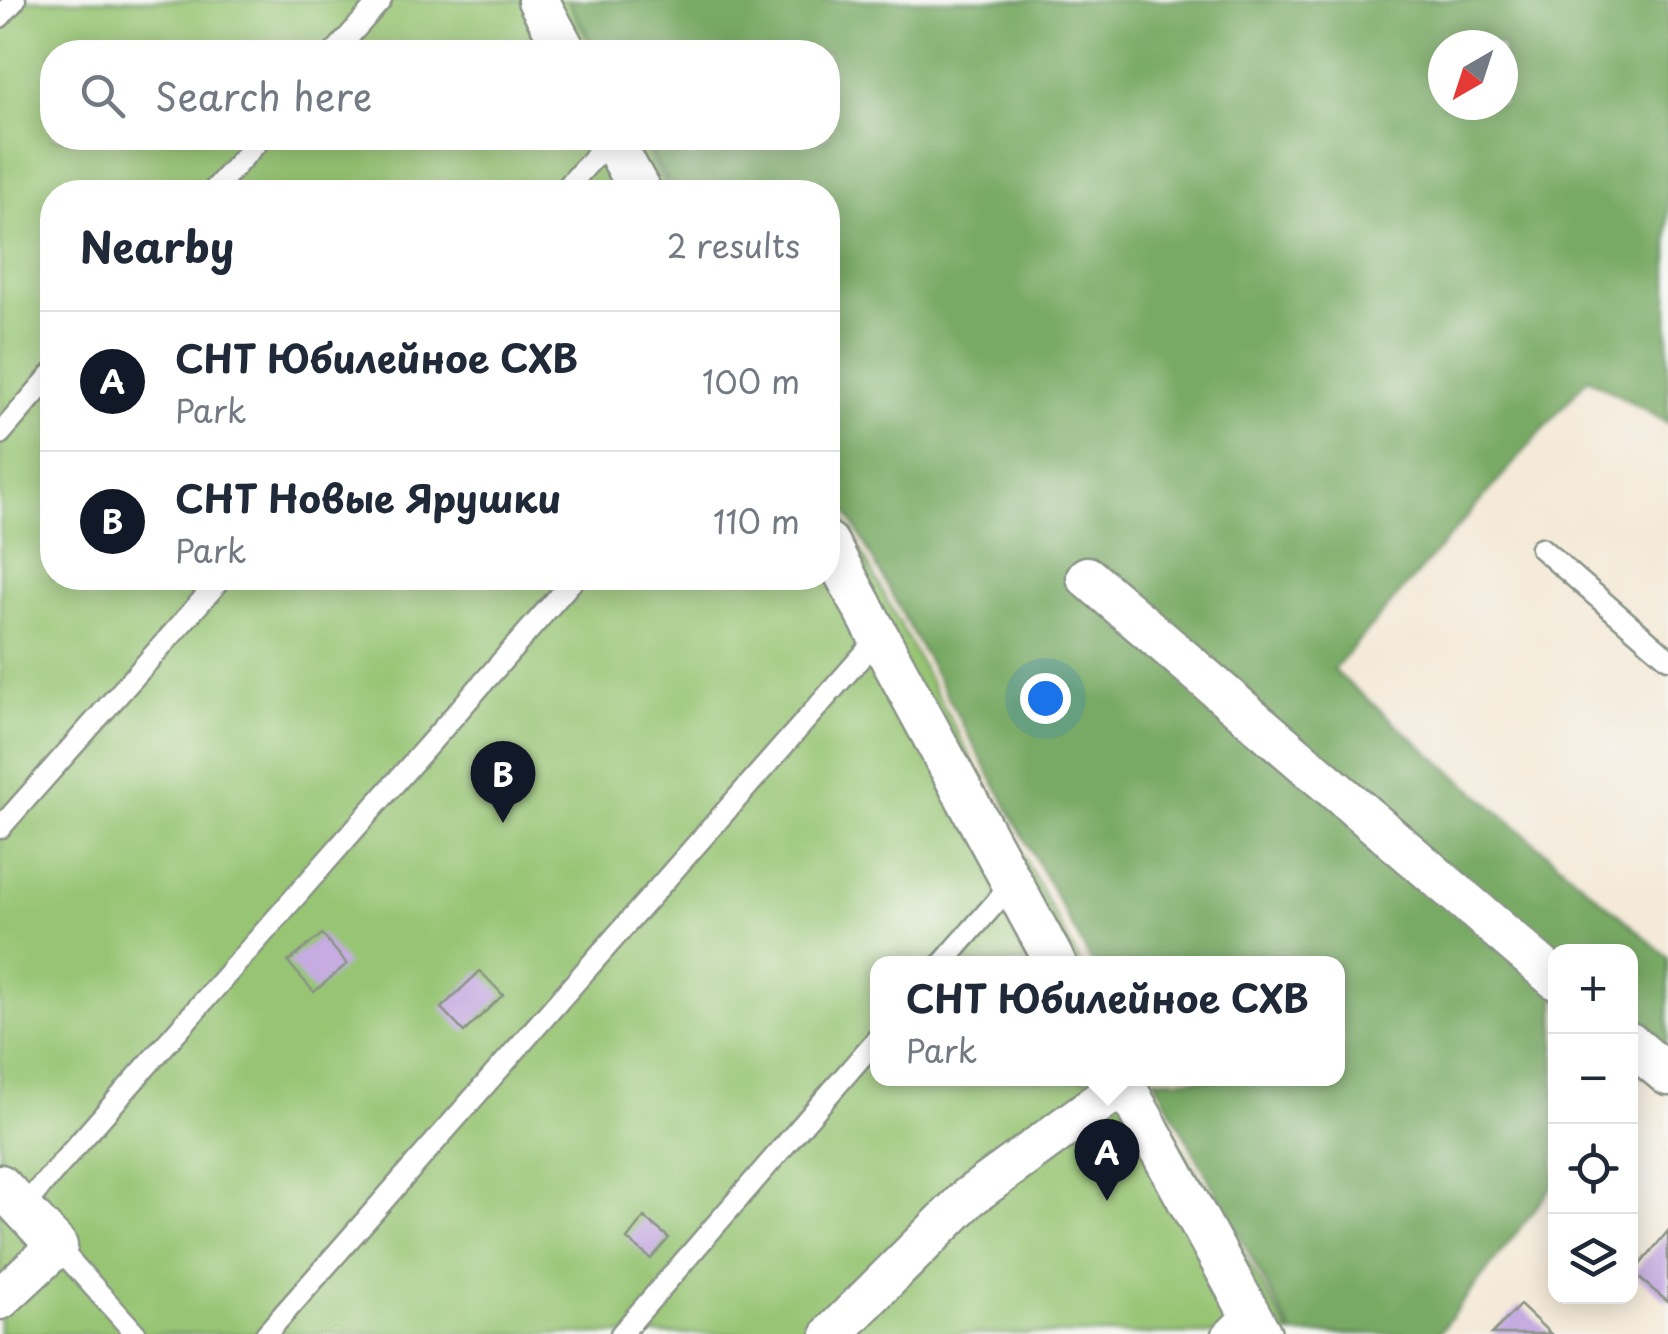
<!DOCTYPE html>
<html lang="en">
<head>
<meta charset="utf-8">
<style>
  body { margin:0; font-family:"Playpen Sans",sans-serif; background:#f6f6f7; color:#1f2937 }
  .controls { position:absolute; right:30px; bottom:30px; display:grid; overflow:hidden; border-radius:20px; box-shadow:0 5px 25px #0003 }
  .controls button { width:90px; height:90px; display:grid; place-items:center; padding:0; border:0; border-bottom:2px solid #e0e1e3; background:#fff; color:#1f2937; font:50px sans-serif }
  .compass { position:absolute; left:1428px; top:30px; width:90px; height:90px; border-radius:50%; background:#fff; box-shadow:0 5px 25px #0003; rotate:219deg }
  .you { position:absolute; left:1045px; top:698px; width:35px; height:35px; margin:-25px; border:8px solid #fff; border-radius:50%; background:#1a73e8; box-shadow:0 0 0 15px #1a73e833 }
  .badge { display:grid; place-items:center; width:65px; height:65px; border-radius:50%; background:#111827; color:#fff; font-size:32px; font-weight:700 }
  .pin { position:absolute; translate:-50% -82px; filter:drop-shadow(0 2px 5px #0008) }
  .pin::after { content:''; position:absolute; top:52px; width:35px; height:30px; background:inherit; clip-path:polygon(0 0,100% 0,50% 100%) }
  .popup { position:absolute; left:870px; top:956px; width:475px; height:130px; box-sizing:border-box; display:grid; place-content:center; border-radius:20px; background:#fff; filter:drop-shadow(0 2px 8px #0005); font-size:32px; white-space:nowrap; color:#747a83 }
  .popup b { font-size:38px; color:#1f2937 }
  .popup::after { content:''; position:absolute; left:50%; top:100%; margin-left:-20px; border:20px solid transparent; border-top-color:#fff }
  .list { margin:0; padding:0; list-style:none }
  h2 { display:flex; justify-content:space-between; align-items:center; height:130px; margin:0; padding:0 40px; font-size:42px }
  h2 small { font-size:32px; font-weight:400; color:#747a83 }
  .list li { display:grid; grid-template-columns:65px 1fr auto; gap:30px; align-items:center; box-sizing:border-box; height:140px; padding:0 40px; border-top:2px solid #e0e1e3 }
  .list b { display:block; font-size:38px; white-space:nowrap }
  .list p { margin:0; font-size:32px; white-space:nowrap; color:#747a83 }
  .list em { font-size:32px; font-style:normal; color:#747a83 }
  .icon { flex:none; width:55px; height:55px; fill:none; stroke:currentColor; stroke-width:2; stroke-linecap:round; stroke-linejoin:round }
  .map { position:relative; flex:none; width:1668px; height:1334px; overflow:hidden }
  .search { position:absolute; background:#fff; box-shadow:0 5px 25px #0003; left:40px; top:40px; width:800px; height:110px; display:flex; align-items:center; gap:25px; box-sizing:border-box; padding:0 35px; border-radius:40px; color:#747a83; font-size:38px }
  .panel { position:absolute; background:#fff; box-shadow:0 5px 25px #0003; left:40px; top:180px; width:800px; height:410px; border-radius:40px }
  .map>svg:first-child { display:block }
  .green { fill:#97c573; stroke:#5b8154; stroke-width:2.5 }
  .forest { fill:#79aa65; stroke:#4c744c; stroke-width:2.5; fill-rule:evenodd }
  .building { fill:#c6ace1 }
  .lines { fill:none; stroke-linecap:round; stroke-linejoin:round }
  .service-casing { stroke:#8a9486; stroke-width:25 }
  .minor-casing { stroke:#8a9486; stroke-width:45 }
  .service { stroke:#fff; stroke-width:20 }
  .minor { stroke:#fff; stroke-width:40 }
</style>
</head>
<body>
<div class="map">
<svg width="1668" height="1334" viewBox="0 0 1668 1334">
  <rect width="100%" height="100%" fill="#f6f6f2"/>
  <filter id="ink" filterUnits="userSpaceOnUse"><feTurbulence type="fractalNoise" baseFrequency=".01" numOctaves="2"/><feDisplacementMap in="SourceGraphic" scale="20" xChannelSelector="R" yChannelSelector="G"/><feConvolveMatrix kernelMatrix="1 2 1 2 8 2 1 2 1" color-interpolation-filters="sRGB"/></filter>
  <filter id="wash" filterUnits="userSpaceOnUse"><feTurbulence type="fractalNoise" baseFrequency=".0048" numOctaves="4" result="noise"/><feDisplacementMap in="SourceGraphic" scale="40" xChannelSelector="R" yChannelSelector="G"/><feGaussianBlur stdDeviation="2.25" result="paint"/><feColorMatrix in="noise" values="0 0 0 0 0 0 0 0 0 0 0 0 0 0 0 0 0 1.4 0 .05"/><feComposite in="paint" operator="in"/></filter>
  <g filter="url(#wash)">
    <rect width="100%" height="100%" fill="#f4ead9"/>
    <path class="green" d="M 0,0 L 567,0 L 595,52 L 52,52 L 52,138 L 640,138 L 669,192 L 52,192 L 52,578 L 828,578 L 828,489 L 1080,963 L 877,964 L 877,1078 L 1142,1079 L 1290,1334 L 0,1334 Z"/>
    <path class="forest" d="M 568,0 L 1668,0 L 1668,423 L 1588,378 L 1333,670 L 1668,957 L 1668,1038 L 1631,1087 L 1630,952 L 1556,952 L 1555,1183 L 1438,1334 L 1293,1334 L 1154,1079 L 1337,1078 L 1337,964 L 1092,963 L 828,477 L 828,192 L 673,192 L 643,138 L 828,138 L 828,52 L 597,52 ZM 1443,45 L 1503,45 L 1503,105 L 1443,105 Z"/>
    <g id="blocks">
      <path class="building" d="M 322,934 L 347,964 L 314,992 L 288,962 Z
        M 480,971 L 503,995 L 464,1032 L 441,1008 Z
        M 644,1217 L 669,1238 L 651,1259 L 627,1239 Z
        M 1668,1231 L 1668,1302 L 1633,1273 Z
        M 1520,1305 L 1551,1334 L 1492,1334 Z"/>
    </g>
  </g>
  <g filter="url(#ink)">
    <use href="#blocks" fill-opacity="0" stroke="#8a9486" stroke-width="2.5"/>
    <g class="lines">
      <defs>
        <path id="service" d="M 0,17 L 15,0
          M 335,52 L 381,0
          M 212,192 L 261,138
          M 563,192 L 611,138
          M 0,434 L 52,374
          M 1541,548 L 1668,658
          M 0,828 L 222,578
          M 942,964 L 1011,885
          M 22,1208 L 575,578
          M 57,1246 L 136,1334
          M 266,1334 L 878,638
          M 621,1334 L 877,1039
          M 1222,1334 L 1247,1309"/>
        <path id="minor" d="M 538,0 L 566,52
          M 611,138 L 641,192
          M 828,543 L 1056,964
          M 1087,577 L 1556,979
          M 1630,1043 L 1668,1075
          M 1124,1084 L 1261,1334
          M 0,1185 L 57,1246 L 0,1299
          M 832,1334 L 969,1197 L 1124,1084 L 1122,1078"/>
      </defs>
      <use href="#service" class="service-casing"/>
      <use href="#minor" class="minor-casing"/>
      <use href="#service" class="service"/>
      <use href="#minor" class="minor"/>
    </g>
  </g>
</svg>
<div class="controls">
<button>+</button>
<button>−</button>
<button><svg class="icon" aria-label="locate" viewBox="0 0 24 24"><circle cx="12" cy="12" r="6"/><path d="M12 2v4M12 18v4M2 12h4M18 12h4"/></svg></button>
<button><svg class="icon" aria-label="layers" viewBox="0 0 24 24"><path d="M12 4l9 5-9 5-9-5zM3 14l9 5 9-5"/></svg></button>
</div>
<svg class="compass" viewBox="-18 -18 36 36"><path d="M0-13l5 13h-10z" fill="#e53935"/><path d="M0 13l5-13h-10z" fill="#747a83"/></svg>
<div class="you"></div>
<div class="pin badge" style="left:1107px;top:1201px">A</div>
<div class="popup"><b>СНТ Юбилейное СХВ</b>Park</div>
<div class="pin badge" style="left:503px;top:823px">B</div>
<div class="search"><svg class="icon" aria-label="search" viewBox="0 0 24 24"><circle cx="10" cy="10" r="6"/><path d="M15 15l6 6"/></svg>Search here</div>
<section class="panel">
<h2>Nearby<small>2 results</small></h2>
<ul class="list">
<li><span class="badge">A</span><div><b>СНТ Юбилейное СХВ</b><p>Park</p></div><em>100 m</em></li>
<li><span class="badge">B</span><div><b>СНТ Новые Ярушки</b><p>Park</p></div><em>110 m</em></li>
</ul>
</section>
</div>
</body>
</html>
